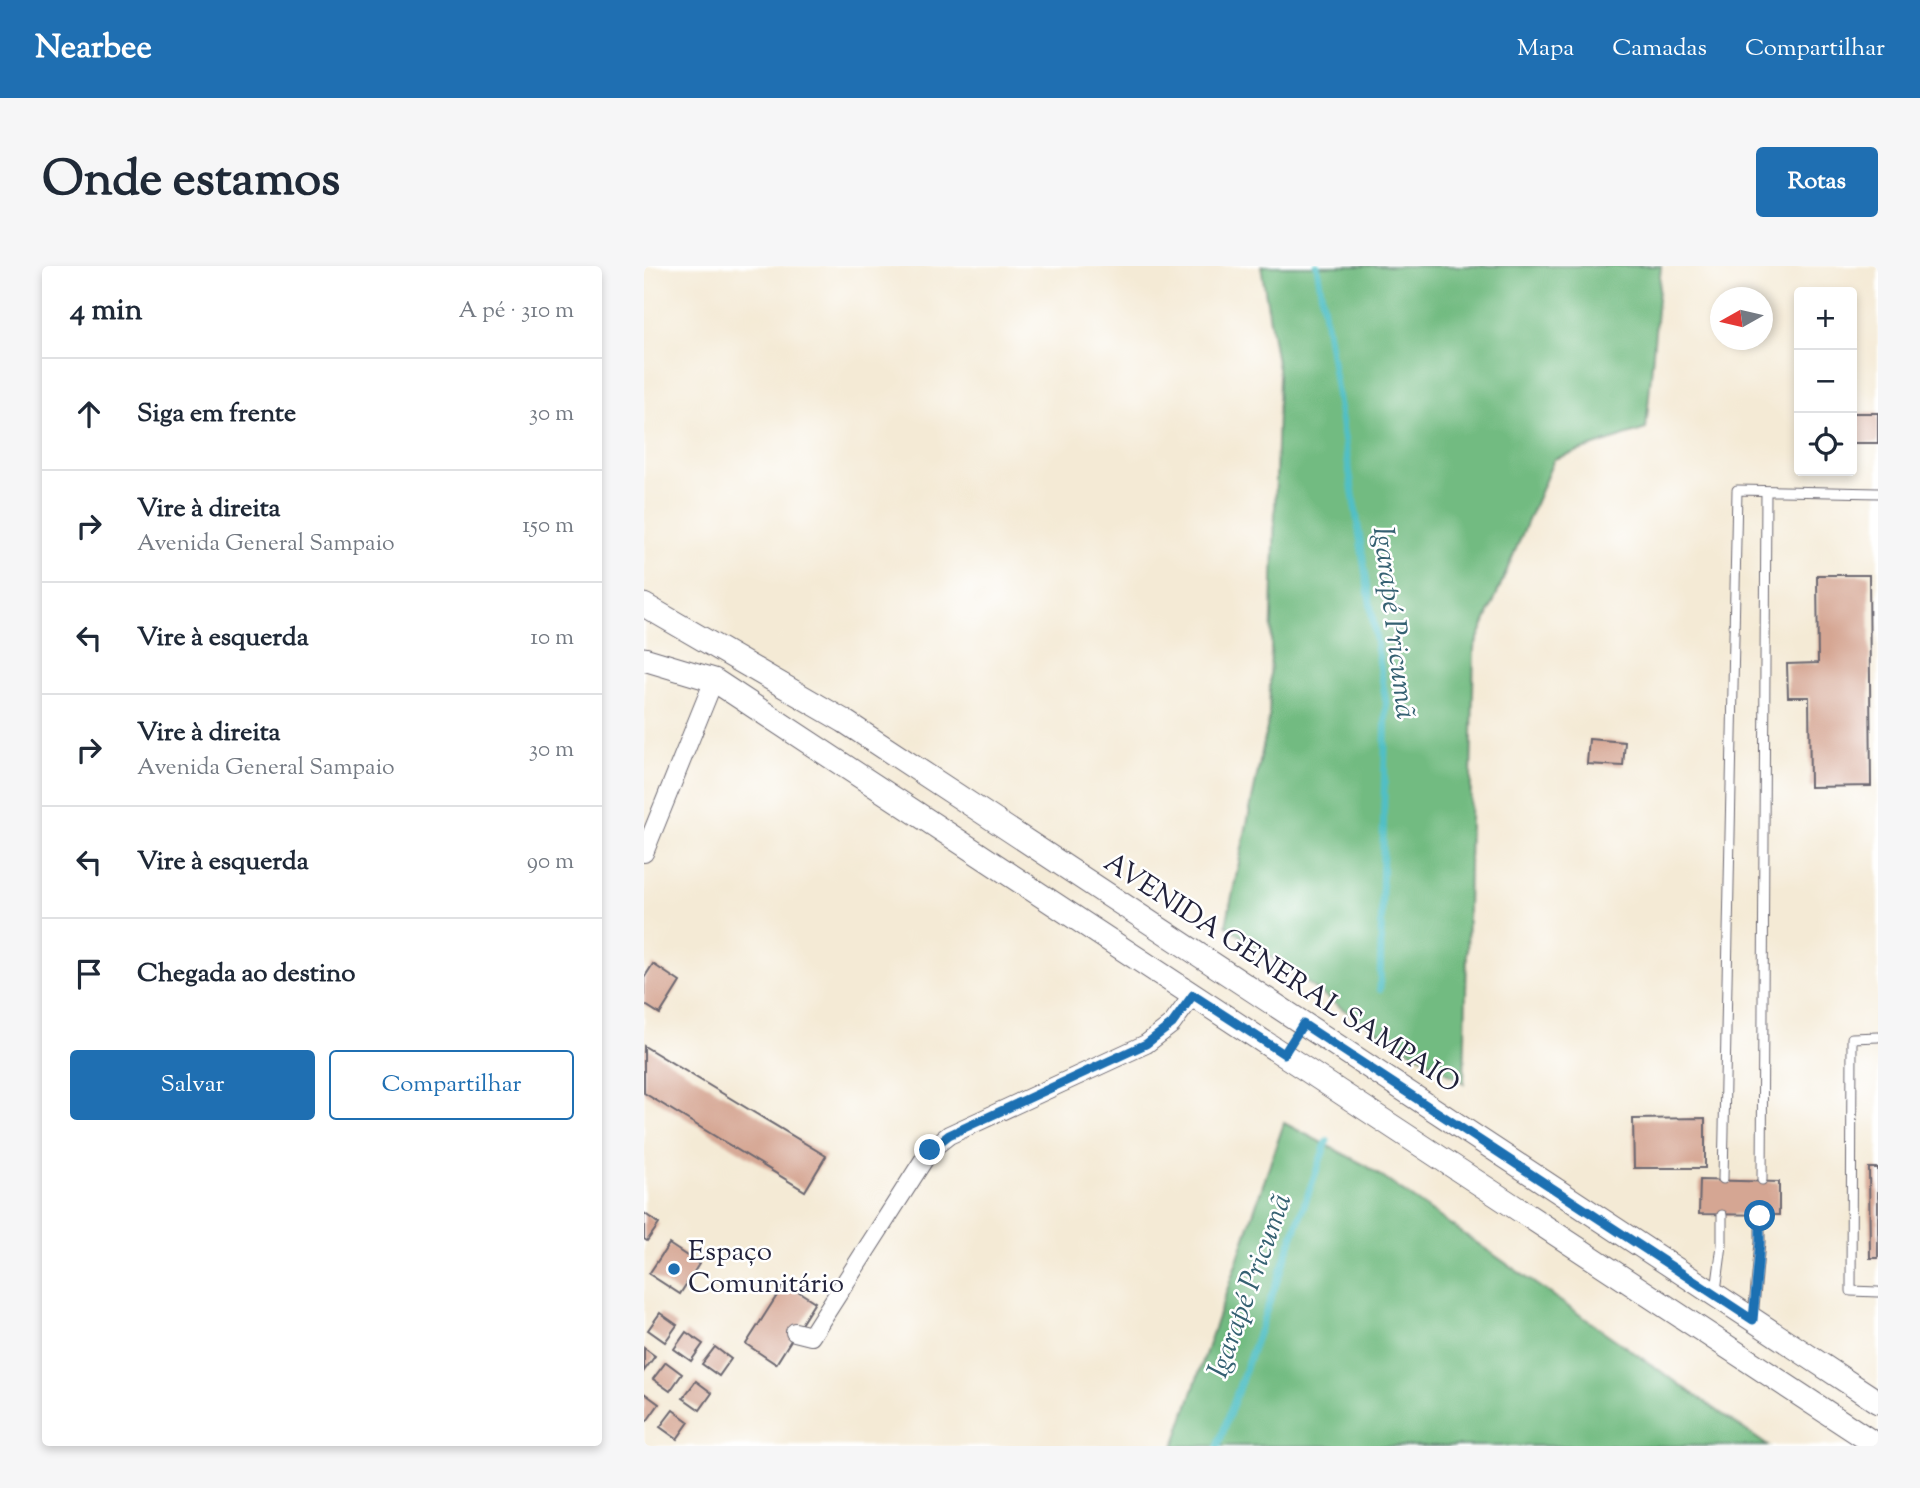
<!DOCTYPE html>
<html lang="pt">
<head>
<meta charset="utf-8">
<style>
  body { margin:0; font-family:"Sorts Mill Goudy",serif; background:#f6f6f7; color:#1f2937 }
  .controls { position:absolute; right:21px; top:21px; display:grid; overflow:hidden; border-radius:7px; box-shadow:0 4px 10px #0003 }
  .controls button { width:63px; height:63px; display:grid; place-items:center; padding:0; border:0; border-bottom:2px solid #e0e1e3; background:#fff; color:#1f2937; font:35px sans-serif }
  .compass { position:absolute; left:1066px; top:21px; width:63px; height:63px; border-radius:50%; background:#fff; box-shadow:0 4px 10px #0003; rotate:262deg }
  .stop { position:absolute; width:21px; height:21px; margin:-16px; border:5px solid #1f6fb2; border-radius:50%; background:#fff }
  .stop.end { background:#1f6fb2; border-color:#fff; box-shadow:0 2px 7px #0008 }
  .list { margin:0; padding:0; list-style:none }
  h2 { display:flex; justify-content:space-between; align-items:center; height:91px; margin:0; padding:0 28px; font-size:30px }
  h2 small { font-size:23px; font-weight:400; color:#747a83 }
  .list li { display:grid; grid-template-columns:46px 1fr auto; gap:21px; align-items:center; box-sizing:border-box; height:112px; padding:0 28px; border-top:2px solid #e0e1e3 }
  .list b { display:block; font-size:26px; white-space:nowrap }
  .list p { margin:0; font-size:23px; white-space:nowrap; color:#747a83 }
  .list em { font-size:23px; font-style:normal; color:#747a83 }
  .actions { display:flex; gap:14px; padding:21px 28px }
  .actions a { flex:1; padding:16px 0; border:2px solid #1f6fb2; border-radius:7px; text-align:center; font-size:24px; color:#1f6fb2 }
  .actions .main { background:#1f6fb2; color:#fff }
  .icon { flex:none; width:38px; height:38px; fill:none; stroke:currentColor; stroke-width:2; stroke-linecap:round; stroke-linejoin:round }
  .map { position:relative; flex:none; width:1234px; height:1180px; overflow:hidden; border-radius:7px }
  header { display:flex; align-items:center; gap:42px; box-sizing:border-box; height:98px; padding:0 35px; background:#1f6fb2; color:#fff }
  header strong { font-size:33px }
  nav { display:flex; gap:38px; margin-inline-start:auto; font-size:24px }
  .intro { display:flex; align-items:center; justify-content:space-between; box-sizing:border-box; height:168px; padding:0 42px }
  h1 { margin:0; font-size:49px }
  .button { padding:18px 32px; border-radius:7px; background:#1f6fb2; color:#fff; font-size:24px; font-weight:700 }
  main { display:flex; gap:42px; padding:0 42px }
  aside { flex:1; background:#fff; border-radius:7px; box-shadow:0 4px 10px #0003 }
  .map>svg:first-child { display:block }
  .forest { fill:#72bb81; stroke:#4a6e5e; stroke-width:2 }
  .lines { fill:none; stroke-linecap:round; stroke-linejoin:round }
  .stream { stroke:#51bfc5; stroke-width:7 }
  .building { fill:#d5a693 }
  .service-casing { stroke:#6c6871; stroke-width:11 }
  .minor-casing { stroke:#6c6871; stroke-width:20 }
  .tertiary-casing { stroke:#6c6871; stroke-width:25 }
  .service { stroke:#fff; stroke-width:9 }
  .minor { stroke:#fff; stroke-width:18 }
  .tertiary { stroke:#fff; stroke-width:23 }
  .route { stroke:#1f6fb2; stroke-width:9 }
  .poi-dot { fill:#1f6fb2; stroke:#fff; stroke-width:2.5 }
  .labels { text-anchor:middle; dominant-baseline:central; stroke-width:5; stroke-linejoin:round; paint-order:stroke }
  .street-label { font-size:28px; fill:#22223b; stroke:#fff }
  .poi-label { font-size:28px; fill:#22223b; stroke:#fff; text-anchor:start }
  .water-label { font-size:30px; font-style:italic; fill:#356172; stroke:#fff }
</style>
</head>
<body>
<header>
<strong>Nearbee</strong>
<nav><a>Mapa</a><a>Camadas</a><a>Compartilhar</a></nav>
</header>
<div class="intro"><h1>Onde estamos</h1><a class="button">Rotas</a></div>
<main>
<aside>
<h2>4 min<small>A pé · 310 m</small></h2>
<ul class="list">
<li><svg class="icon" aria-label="ahead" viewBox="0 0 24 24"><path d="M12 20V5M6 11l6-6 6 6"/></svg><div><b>Siga em frente</b></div><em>30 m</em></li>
<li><svg class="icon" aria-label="right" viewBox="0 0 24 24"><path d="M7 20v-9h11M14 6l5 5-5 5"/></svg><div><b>Vire à direita</b><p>Avenida General Sampaio</p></div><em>150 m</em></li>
<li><svg class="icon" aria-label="left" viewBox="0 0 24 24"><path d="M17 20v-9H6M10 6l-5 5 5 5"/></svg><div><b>Vire à esquerda</b></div><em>10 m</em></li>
<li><svg class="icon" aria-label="right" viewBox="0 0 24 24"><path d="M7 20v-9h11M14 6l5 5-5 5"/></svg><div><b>Vire à direita</b><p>Avenida General Sampaio</p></div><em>30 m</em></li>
<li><svg class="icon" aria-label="left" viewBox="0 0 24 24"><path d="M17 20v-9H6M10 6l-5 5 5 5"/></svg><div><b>Vire à esquerda</b></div><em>90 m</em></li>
<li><svg class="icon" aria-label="arrive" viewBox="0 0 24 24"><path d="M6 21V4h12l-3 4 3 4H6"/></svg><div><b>Chegada ao destino</b></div></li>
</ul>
<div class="actions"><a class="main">Salvar</a><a>Compartilhar</a></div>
</aside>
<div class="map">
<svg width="1234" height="1180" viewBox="0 0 1234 1180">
  <rect width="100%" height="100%" fill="#fff"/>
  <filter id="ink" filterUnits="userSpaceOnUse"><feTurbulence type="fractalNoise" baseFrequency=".0143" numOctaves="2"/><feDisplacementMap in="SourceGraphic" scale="14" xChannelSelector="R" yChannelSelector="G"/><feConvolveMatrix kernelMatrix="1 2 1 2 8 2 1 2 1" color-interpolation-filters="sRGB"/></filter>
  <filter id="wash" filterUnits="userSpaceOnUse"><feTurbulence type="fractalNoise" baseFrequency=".00686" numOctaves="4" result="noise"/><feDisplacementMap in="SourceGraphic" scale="28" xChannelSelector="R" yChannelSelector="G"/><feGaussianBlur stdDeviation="1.57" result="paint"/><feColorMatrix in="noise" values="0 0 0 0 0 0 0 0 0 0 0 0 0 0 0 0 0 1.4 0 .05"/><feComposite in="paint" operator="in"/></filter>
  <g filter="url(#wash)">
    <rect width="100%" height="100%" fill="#f4ead5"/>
    <path class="forest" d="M 617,0 L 1017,0 L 1002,163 L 910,193 L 830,382 L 820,817 L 700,744 L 582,659 L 625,452 L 635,109 Z
      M 640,857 L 721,899 L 1124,1180 L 530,1180 Z"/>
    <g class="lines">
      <path class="stream" d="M 673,0 L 742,437 L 736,723
        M 574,1180 L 683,875"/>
    </g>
    <g id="blocks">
      <path class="building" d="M 1208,147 L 1234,147 L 1234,177 L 1208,177 Z
        M 1173,309 L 1225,309 L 1227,520 L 1166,521 L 1165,431 L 1144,431 L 1143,398 L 1174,397 Z
        M 945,473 L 981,476 L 979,500 L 943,498 Z
        M 9,698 L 36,716 L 16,748 L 0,738 L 0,712 Z
        M 0,780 L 182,890 L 161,925 L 0,827 Z
        M 1061,852 L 1061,902 L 990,902 L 989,853 Z
        M 1225,902 L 1234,902 L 1234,992 L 1226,992 Z
        M 1056,914 L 1135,916 L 1135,949 L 1055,948 Z
        M 0,947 L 15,958 L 3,975 L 0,973 Z
        M 25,978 L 55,998 L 36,1028 L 5,1008 Z
        M 141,1017 L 171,1036 L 132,1098 L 102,1078 Z
        M 16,1047 L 33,1059 L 21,1076 L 4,1064 Z
        M 42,1066 L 59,1078 L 47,1095 L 30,1083 Z
        M 71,1081 L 87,1093 L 75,1110 L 58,1098 Z
        M 0,1082 L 11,1090 L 0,1105 Z
        M 22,1096 L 38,1108 L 26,1125 L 9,1113 Z
        M 52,1115 L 68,1127 L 56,1144 L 39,1132 Z
        M 0,1127 L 15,1138 L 3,1155 L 0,1153 Z
        M 29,1144 L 45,1156 L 33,1173 L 16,1161 Z"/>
    </g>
  </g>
  <g filter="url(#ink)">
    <use href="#blocks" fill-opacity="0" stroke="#6c6871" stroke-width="2"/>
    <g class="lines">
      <defs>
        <path id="service" d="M 1234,771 L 1208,772 L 1207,1025 L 1234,1026
          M 1079,913 L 1093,224 L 1234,227
          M 1118,914 L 1122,225
          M 1072,1025 L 1078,979 L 1078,949
          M 1109,1052 L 1116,976 L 1116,950"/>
        <path id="minor" d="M 0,587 L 70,414
          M 151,1066 L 167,1070 L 286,884 L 305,869 L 502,778 L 528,758 L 549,729"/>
        <path id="tertiary" d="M 0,339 L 200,455 L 1234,1136
          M 0,393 L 70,414 L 1234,1180"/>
      </defs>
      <use href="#service" class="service-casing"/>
      <use href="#minor" class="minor-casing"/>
      <use href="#tertiary" class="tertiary-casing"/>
      <use href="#service" class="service"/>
      <use href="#minor" class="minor"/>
      <use href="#tertiary" class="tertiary"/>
    </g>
  </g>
  <g class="lines" filter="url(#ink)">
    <path class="route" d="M 286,884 L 305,869 L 502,778 L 528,758 L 549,729 L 640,788 L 659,758 L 1109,1054 L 1116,976 L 1116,950"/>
  </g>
  <circle class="poi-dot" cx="30" cy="1003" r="7"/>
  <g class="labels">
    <g class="street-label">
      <text transform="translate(637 708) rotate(33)">AVENIDA GENERAL SAMPAIO</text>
    </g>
    <g class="poi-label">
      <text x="44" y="987">Espaço<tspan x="44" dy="32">Comunitário</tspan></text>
    </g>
    <g class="water-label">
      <text transform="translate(749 357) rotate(83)">Igarapé Pricumã</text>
      <text transform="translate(607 1020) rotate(-70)">Igarapé Pricumã</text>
    </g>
  </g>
</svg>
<div class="controls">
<button>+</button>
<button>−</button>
<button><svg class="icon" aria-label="locate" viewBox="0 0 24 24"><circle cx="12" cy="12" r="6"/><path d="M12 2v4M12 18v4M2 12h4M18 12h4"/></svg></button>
</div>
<svg class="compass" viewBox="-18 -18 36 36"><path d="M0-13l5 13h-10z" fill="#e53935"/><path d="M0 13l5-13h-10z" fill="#747a83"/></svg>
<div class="stop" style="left:1116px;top:950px"></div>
<div class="stop end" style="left:286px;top:884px"></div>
</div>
</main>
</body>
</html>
